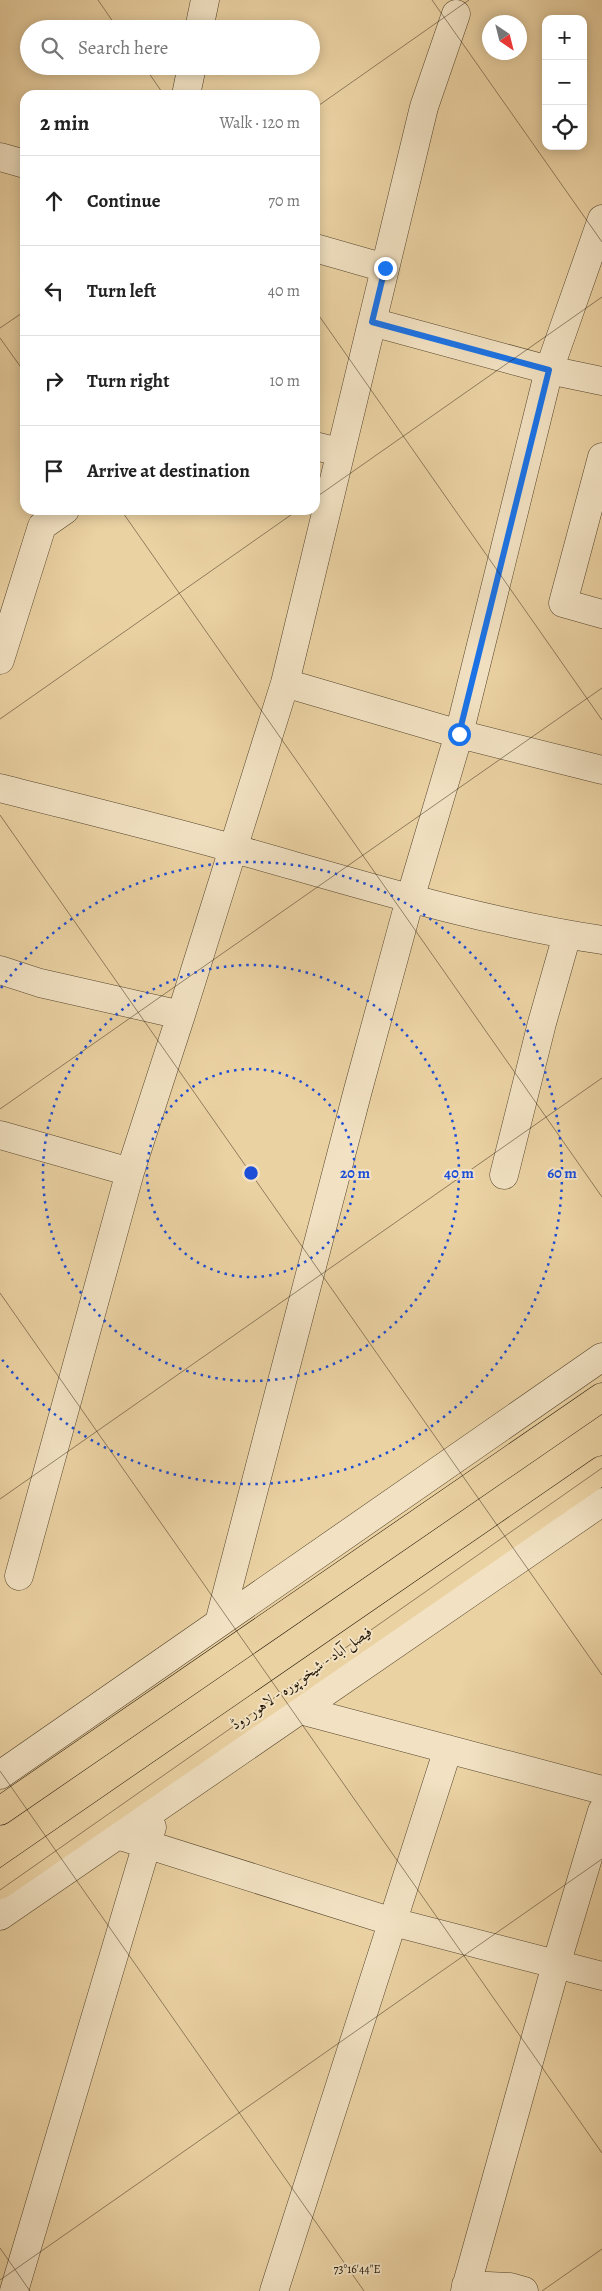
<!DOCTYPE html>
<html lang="en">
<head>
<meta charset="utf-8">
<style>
  body { margin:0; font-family:Alegreya,Amiri,serif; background:#f2f2f2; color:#222 }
  .controls { position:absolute; right:15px; top:15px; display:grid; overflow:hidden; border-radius:10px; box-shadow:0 2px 12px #0003 }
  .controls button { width:45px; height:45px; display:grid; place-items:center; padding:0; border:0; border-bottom:1px solid #e0e0e0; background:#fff; color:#222; font:25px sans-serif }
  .compass { position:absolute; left:482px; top:15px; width:45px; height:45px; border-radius:50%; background:#fff; box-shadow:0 2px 12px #0003; rotate:145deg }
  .stop { position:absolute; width:15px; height:15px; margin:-11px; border:4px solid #1a73e8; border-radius:50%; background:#fff }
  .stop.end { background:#1a73e8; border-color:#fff; box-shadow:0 1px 5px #0008 }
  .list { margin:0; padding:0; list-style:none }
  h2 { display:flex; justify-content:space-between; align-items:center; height:65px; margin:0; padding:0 20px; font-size:21px }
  h2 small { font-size:16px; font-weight:400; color:#767676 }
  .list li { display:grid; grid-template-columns:32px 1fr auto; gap:15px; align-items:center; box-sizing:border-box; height:90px; padding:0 20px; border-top:1px solid #e0e0e0 }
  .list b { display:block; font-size:19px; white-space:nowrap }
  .list em { font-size:16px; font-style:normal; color:#767676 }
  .icon { flex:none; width:28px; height:28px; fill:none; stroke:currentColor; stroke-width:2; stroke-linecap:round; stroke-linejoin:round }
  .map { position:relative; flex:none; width:602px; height:2291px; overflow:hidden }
  .search { position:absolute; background:#fff; box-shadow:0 2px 12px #0003; left:20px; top:20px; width:300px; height:55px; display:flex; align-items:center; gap:12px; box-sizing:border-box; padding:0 18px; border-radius:28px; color:#767676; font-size:19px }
  .panel { position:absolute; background:#fff; box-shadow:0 2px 12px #0003; left:20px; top:90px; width:300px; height:425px; border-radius:15px }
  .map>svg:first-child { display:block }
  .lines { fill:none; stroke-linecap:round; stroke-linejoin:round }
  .minor-casing { stroke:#54442c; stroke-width:29 }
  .highway-casing { stroke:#211505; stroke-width:29 }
  .minor { stroke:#f2e2c3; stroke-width:28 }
  .highway { stroke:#ebd2a3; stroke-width:28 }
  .route { stroke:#1a73e8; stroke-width:6 }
  .ticks { fill:none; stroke:#211505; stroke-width:1; stroke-opacity:0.45 }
  .ring { fill:none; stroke:#1d4ed8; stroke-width:2.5; stroke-dasharray:2.5 5 }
  .labels { text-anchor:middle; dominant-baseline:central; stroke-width:4; stroke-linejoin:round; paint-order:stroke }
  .street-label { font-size:15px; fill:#211505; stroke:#f2e2c3 }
  .ticks-label { font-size:12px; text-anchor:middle; fill:#211505; stroke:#f2e2c3; stroke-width:4; stroke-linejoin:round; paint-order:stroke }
  .centre { fill:#1d4ed8; stroke:#f2e2c3; stroke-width:2.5 }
  .ring-label { font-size:15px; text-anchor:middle; font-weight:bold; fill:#1d4ed8; stroke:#f2e2c3; stroke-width:4; stroke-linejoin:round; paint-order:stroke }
</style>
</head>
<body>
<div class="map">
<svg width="602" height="2291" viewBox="0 0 602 2291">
  <rect width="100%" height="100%" fill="#ebd2a3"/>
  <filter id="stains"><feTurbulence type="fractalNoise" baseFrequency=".004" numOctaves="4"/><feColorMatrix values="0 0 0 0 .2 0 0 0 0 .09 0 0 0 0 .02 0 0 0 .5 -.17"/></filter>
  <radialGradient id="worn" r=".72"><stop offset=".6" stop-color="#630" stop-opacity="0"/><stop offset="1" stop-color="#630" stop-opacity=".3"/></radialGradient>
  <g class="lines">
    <defs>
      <path id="minor" d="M 199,29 L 205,0
        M 186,95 L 192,66
        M 0,157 L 25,164
        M 315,248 L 385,268
        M 372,322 L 549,370 L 602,381
        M 315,446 L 339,452
        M 602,457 L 563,603 L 602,614
        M 0,660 L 42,526 L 65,510
        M 285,683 L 459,734 L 602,770
        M 0,788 C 78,808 157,827 235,849 C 356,883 477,921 602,940
        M 0,970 L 40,983 L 181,1015
        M 0,1135 L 130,1172
        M 504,1175 L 542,1023 L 567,935
        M 19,1576 L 130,1172 L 181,1015 L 285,683 L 424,107 L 456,14
        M 219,1623 L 358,1090 L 410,899 L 459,734 L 549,370 L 602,219
        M 300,1710 L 602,1790
        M 0,1775 L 602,1357
        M 117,1835 L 393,1922 L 602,1976
        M 0,1916 L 602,1502
        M 466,2285 L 510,2287 L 524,2291
        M 14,2291 L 152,1827
        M 274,2291 L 448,1749
        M 465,2291 L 556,1965 L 602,1811"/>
      <path id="highway" d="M 0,1811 L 602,1397
        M 0,1885 L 602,1470"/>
    </defs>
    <use href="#minor" class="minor-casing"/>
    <use href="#highway" class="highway-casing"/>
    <use href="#minor" class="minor"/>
    <use href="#highway" class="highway"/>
  </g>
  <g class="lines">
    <path class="route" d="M 385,268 L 372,322 L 549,370 L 459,734"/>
  </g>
  <path class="ticks" d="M 98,0 L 118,29M 432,0 L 602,242M 144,66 L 164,95M 315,108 L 469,0M 315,310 L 602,720M 0,328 L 25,311M 0,338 L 25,373M 315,498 L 602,297M 121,510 L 602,1197M 0,719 L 298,510M 0,815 L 602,1675M 0,1109 L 602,688M 0,1293 L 602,2153M 0,1499 L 602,1078M 0,1771 L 364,2291M 0,1890 L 602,1468M 0,2248 L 30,2291M 0,2280 L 602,1859M 542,2291 L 602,2249"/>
  <g class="ring">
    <circle cx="251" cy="1173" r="104"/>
    <circle cx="251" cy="1173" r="208"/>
    <path d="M1 988A311 311 0 1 1 1 1358"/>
  </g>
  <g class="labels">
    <g class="street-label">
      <text transform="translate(301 1678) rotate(-35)">فیصل آباد - شیخو پورہ - لاہور روڈ</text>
    </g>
  </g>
  <g class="ticks-label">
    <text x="357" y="2273">73°16'44"E</text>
  </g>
  <circle cx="251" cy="1173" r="8" class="centre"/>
  <g class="ring-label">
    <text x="355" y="1178">20 m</text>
    <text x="459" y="1178">40 m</text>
    <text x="562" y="1178">60 m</text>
  </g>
  <rect width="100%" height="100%" filter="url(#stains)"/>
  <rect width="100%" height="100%" fill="url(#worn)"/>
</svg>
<div class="controls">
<button>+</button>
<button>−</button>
<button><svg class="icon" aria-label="locate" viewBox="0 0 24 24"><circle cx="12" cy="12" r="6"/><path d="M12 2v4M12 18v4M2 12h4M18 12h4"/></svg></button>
</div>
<svg class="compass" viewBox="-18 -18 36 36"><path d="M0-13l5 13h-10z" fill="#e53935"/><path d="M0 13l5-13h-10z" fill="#767676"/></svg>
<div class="stop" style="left:459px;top:734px"></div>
<div class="stop end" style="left:385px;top:268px"></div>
<div class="search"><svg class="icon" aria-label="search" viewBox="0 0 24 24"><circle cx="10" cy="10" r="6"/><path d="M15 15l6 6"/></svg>Search here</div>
<section class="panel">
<h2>2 min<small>Walk · 120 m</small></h2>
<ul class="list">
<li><svg class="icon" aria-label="ahead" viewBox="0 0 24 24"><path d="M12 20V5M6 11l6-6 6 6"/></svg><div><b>Continue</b></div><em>70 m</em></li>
<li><svg class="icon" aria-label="left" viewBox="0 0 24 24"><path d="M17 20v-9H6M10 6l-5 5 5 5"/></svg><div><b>Turn left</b></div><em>40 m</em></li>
<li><svg class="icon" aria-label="right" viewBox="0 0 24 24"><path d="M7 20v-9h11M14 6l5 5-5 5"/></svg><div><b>Turn right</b></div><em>10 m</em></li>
<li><svg class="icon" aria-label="arrive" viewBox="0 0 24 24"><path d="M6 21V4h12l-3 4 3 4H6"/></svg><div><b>Arrive at destination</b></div></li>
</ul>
</section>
</div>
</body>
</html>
